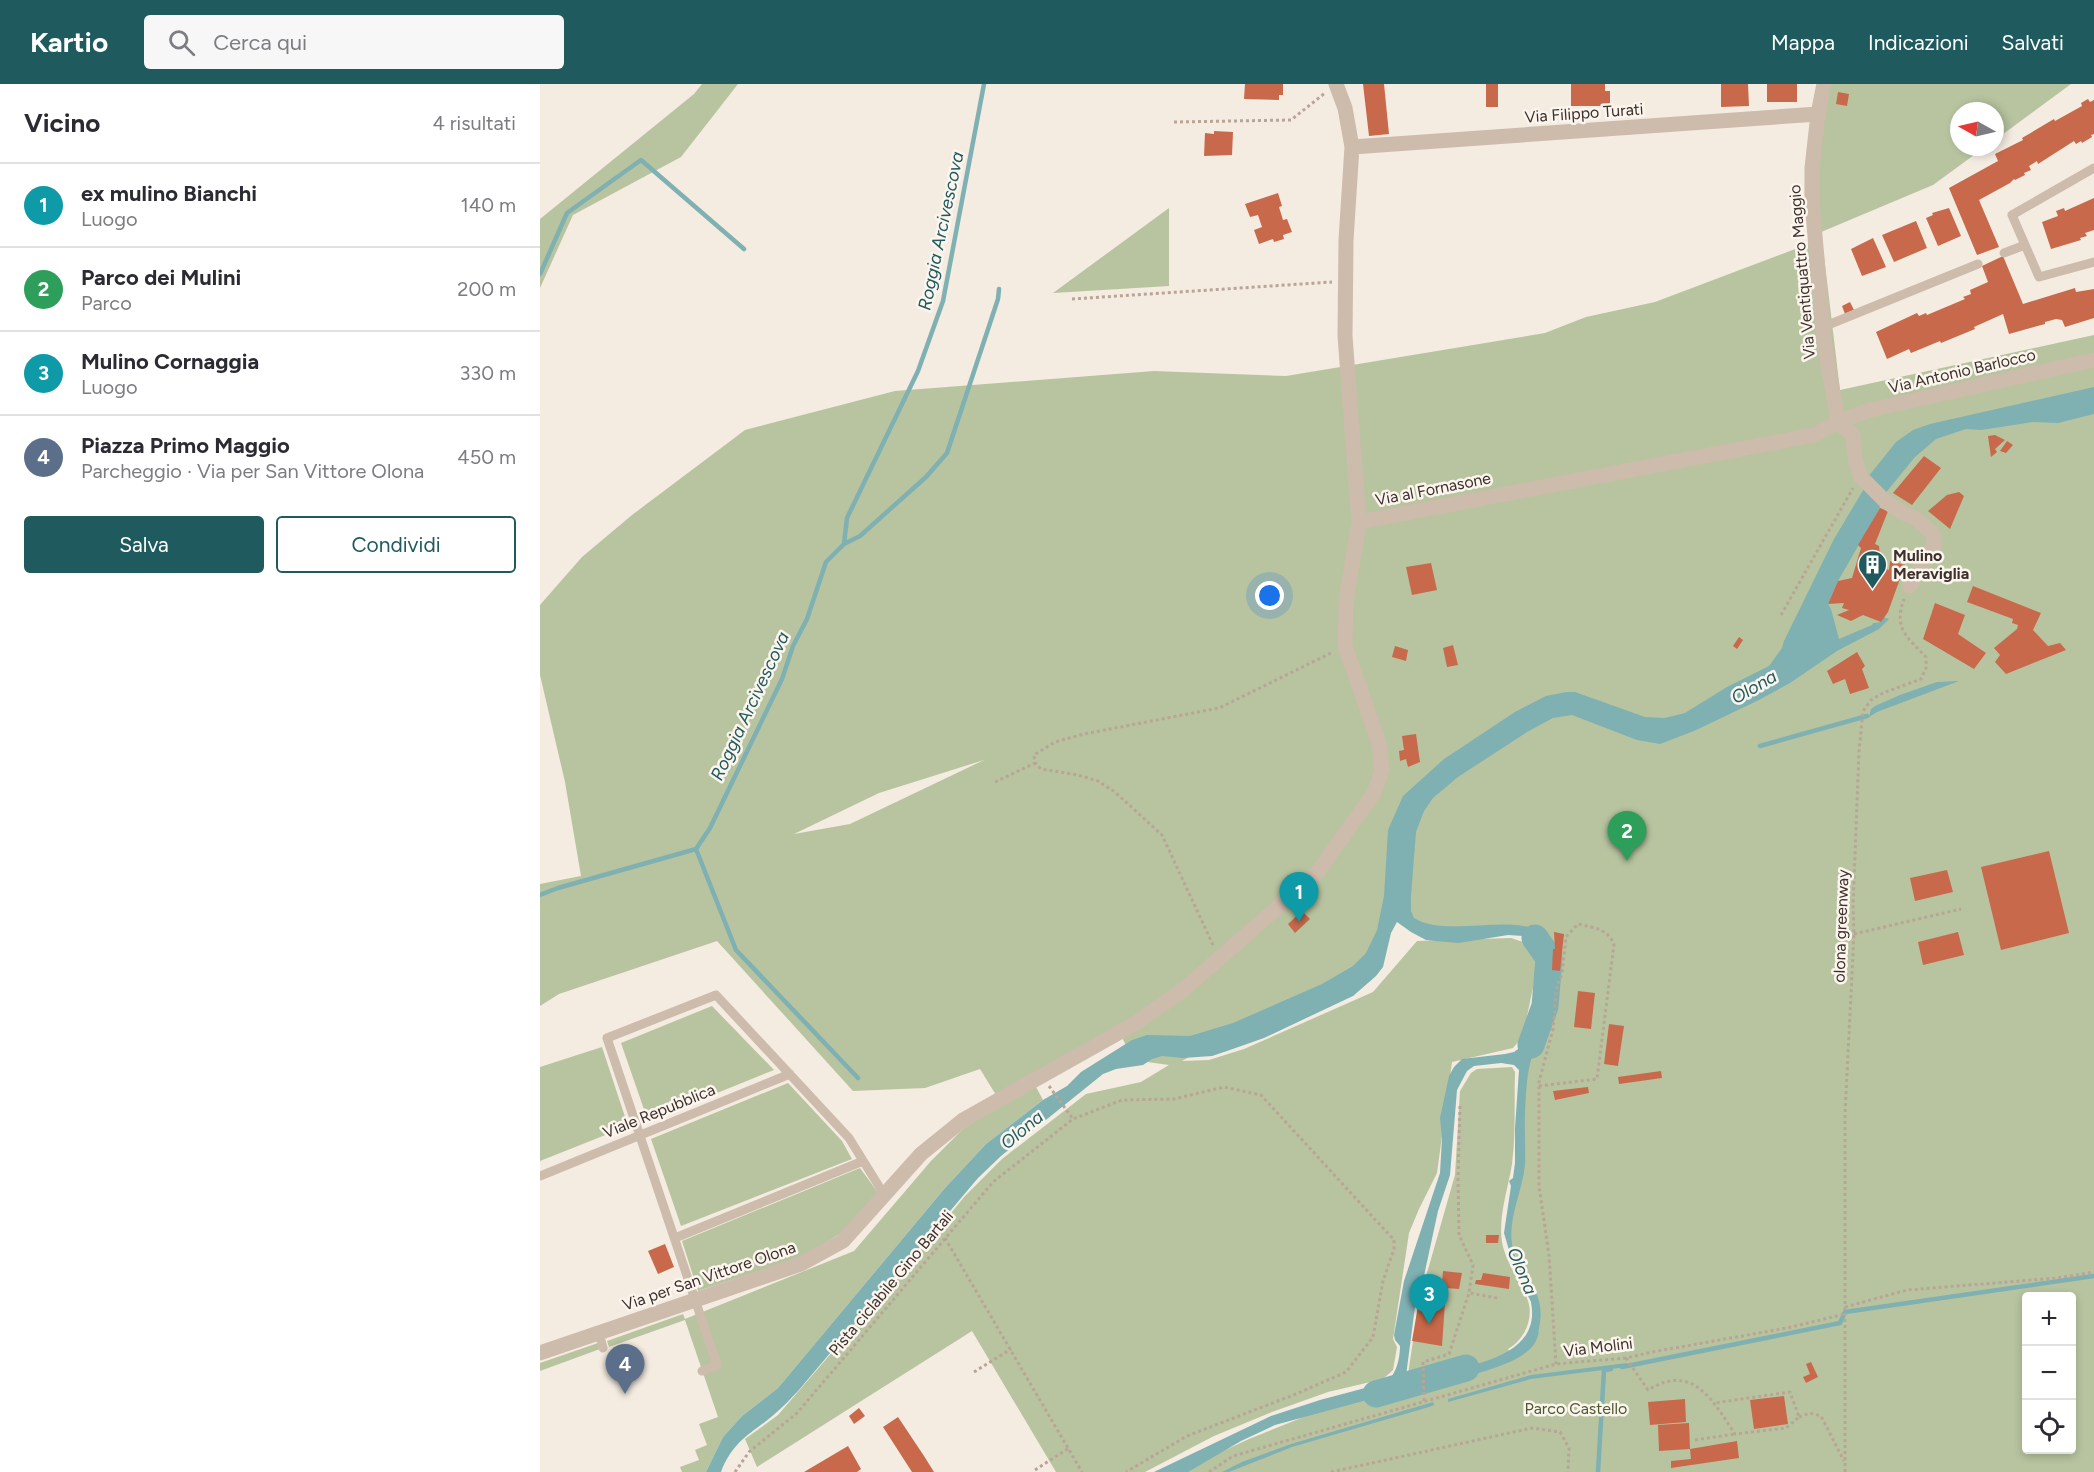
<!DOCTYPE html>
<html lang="it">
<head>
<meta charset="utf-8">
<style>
  body { margin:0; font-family:Figtree,sans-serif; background:#f7f7f7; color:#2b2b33 }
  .controls { position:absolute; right:18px; bottom:18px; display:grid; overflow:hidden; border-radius:6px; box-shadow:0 3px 9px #0003 }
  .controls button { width:54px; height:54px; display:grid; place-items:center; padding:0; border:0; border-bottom:2px solid #e1e1e2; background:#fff; color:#2b2b33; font:30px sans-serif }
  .compass { position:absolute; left:1410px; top:18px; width:54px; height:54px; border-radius:50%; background:#fff; box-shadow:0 3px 9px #0003; rotate:278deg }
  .you { position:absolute; left:730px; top:512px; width:21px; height:21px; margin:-15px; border:4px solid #fff; border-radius:50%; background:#1a73e8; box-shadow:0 0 0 9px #1a73e833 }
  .badge { display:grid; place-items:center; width:39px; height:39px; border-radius:50%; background:#1f5a5e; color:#fff; font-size:20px; font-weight:700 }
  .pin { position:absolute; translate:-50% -50px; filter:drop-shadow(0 2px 3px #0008) }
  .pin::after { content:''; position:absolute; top:32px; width:21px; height:18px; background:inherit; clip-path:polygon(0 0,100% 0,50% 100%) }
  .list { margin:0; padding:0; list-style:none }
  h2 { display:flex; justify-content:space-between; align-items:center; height:78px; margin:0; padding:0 24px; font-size:26px }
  h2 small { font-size:20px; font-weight:400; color:#7c7c81 }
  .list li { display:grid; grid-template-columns:39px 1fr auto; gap:18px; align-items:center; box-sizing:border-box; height:84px; padding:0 24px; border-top:2px solid #e1e1e2 }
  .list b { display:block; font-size:22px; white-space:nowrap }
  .list p { margin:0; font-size:20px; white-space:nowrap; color:#7c7c81 }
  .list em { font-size:20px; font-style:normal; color:#7c7c81 }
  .actions { display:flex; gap:12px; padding:18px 24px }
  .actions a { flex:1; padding:14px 0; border:2px solid #1f5a5e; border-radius:6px; text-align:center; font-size:21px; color:#1f5a5e }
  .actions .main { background:#1f5a5e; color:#fff }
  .icon { flex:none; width:33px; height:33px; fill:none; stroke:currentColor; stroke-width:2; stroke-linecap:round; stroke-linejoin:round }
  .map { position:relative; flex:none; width:1554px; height:1388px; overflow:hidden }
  header { display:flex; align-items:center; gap:36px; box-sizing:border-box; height:84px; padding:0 30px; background:#1f5a5e; color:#fff }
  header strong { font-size:28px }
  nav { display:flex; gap:33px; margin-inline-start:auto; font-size:21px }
  .search { width:420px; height:54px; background:#f7f7f7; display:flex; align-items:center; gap:15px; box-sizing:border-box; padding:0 21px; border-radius:6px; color:#7c7c81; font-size:22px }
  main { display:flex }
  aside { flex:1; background:#fff }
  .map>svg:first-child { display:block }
  .green { fill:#b8c4a0; fill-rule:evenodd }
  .water { fill:#7fb0b2 }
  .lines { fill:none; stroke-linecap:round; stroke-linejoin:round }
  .stream { stroke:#7fb0b2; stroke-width:4.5 }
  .river { stroke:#7fb0b2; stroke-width:27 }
  .building { fill:#c8694b }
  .path { stroke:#b9a596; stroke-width:3; stroke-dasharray:3 3; stroke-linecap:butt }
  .service { stroke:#cdbbac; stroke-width:9 }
  .minor { stroke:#cdbbac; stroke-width:15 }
  .labels { text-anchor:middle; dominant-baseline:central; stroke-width:5; stroke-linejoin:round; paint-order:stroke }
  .street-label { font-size:16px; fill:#3b302b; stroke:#fbf5ee }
  .poi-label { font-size:16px; font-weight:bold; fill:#3b302b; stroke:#fbf5ee; text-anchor:start }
  .park-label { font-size:16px; fill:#4a5a2e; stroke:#fbf5ee }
  .water-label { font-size:18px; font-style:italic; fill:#1f5a5e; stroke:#fbf5ee }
</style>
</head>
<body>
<header>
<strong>Kartio</strong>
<div class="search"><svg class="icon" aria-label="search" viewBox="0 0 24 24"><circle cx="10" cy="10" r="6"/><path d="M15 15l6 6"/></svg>Cerca qui</div>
<nav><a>Mappa</a><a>Indicazioni</a><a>Salvati</a></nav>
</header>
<main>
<aside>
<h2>Vicino<small>4 risultati</small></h2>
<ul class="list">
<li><span class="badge" style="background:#0f9aa8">1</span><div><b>ex mulino Bianchi</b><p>Luogo</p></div><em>140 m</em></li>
<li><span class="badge" style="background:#2e9e5b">2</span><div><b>Parco dei Mulini</b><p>Parco</p></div><em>200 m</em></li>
<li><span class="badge" style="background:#0f9aa8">3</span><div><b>Mulino Cornaggia</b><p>Luogo</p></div><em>330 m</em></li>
<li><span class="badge" style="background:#5c6f8a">4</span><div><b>Piazza Primo Maggio</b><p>Parcheggio · Via per San Vittore Olona</p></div><em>450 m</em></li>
</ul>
<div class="actions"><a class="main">Salva</a><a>Condividi</a></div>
</aside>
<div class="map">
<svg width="1554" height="1388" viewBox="0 0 1554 1388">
  <rect width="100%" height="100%" fill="#f4ebe1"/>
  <path class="green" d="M 162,0 L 198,0 L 141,73 L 33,131 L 0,204 L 0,135 L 154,10 Z
    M 1284,0 L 1531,0 L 1455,56 L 1455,27 L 1419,27 L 1419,63 L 1445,63 L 1393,101 L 1274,151 Z
    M 629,124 L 629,202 L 513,209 Z
    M 1282,155 L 1300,306 L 1554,251 L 1554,1388 L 638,1388 L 709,1355 L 843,1301 L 872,1294 L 868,1290 L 879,1217 L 915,1091 L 920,1007 L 931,989 L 937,985 L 972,983 L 975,988 C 974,1018 976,1050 972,1080 C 968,1105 958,1133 962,1158 C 966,1180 981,1197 988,1217 C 994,1235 984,1256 968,1265 L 975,1274 L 999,1247 L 987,1202 L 968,1151 L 974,1120 L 980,969 L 998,924 L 1003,894 L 995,860 L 981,849 L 892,849 L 858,833 L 808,912 L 707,941 L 642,977 L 669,976 L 704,965 L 833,908 L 877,857 L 971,854 L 989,860 L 998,879 L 983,952 L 973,964 L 912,978 L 897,1089 L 879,1125 L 869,1149 L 853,1255 L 857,1263 L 853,1286 L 843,1295 L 788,1308 L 732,1328 L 674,1352 L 605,1388 L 516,1388 L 432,1247 L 217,1383 L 205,1355 L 238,1331 L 319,1237 L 338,1218 L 425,1112 L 462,1075 L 546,1010 L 601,998 L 629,981 L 593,976 L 578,945 L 456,1011 L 440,985 L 385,1004 L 313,1007 L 177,857 L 19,910 L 0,922 L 0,800 L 41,792 L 25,698 L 0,591 L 0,521 L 42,473 L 92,431 L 205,346 L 355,307 L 614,287 L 746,292 L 1005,249 L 1046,233 L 1115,218 ZM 444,676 L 310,740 L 254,750 L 339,709 ZM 1486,1212 L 1532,1212 L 1532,1366 L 1486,1366 Z
    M 172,922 L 234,986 L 108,1037 L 81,959 Z
    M 62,963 L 88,1042 L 0,1077 L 0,983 Z
    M 248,999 L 302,1057 L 312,1075 L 141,1142 L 111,1055 Z
    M 495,1001 L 503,1016 L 446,1060 L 405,1104 L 238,1304 L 202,1332 L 183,1353 L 166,1388 L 142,1388 L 140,1383 L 159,1376 L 155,1366 L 167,1361 L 159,1340 L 178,1333 L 145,1236 L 69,1263 L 67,1257 L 143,1230 L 145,1235 L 314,1167 L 391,1077 L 424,1044 Z
    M 320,1084 L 339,1110 L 300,1150 L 261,1173 L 158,1207 L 142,1157 Z
    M 58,1259 L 60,1265 L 0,1287 L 0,1279 Z"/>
  <path class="water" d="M 1554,303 L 1554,330 L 1518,339 L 1493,338 L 1441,346 L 1426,345 L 1396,355 L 1375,373 L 1339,417 L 1340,424 L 1298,497 L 1288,520 L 1291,525 L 1299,555 L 1332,541 L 1333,539 L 1341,538 L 1343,533 L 1349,535 L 1339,545 L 1297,567 L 1250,599 L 1219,616 L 1154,647 L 1120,660 L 1097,656 L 1032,631 L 1013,634 L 987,648 L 918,693 L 893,714 L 884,727 L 876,748 L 871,812 L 871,827 L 874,834 C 907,855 979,827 1003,851 C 1014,862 1004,928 1000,945 C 998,957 993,968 990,980 C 986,996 986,1013 985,1029 C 984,1046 986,1063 985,1080 C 983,1106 968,1133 972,1160 C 977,1192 1008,1203 999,1244 C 999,1248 998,1253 996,1257 C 984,1282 918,1294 893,1300 L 891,1291 C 930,1281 1002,1274 991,1218 L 974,1183 L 964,1149 L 971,1102 L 969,1097 L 973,1094 L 975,1079 L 975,1044 L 979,986 L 974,981 L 961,979 L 934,982 L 927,987 L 917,1006 L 910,1091 L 898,1127 L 882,1201 L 876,1215 L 866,1292 L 867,1294 L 870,1294 L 871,1304 L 735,1341 L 701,1357 L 648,1388 L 614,1388 L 731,1332 L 780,1316 L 844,1299 C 856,1293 860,1275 860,1262 L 855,1256 L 854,1251 L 864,1197 L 900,1089 L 902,1054 L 900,1034 L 909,992 L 914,983 L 922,975 L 965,970 L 974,968 L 981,963 L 991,942 L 999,879 L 996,863 L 983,852 L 968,851 L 919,859 L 895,857 L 886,856 L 871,848 L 857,838 L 851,849 L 843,883 L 836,892 L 813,912 L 724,954 L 687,967 L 672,972 L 643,974 L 622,972 L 612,975 L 603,981 L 576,985 L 563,990 L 461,1072 L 438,1094 L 258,1307 C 251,1314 245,1321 238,1327 C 214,1349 194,1354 181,1388 L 166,1388 L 183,1353 L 202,1332 L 238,1304 L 405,1104 L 446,1060 L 503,1016 L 527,1002 L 541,988 L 592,956 L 607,951 L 650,952 L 693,939 L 782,900 L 813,882 L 826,869 L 837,846 L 844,812 L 848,746 L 863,712 L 904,675 L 975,628 L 1006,612 L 1026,608 L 1035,608 L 1105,633 L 1124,634 L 1133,632 L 1145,629 L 1187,603 L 1229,582 L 1242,564 L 1244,557 L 1294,455 L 1325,403 L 1328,393 L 1356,358 L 1373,346 L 1390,340 Z
    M 1419,597 L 1337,628 L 1329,633 L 1331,625 L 1335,622 L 1360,611 L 1397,598 Z
    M 1087,1279 L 1087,1283 L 991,1295 L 908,1318 L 908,1315 L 991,1291 Z
    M 893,1318 L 894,1321 L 889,1323 L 752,1363 L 689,1388 L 682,1388 L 702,1378 L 751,1360 Z"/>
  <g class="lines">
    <path class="stream" d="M 0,190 L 27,129 L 101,76 L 204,165
      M 304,460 L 307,434 L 378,287 L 403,217 L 444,0
      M 1220,662 L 1327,632
      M 0,811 L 18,804 L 156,765
      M 318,994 L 196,866 L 156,765 L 170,744 L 242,595 L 253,562 L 267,535 L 286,478 L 304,460 L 320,452 L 386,393 L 407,369 L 458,215 L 459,205
      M 1082,1283 L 1300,1239 L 1305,1228 L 1554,1192
      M 1058,1388 L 1064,1286 L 1071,1285"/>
    <path class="river" d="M 991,961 L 1005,922 L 1009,874 L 995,854
      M 836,1310 L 926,1284"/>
  </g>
  <path class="building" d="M 705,0 L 743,0 L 743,11 L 739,11 L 739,16 L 704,15 Z
    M 823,0 L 844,0 L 849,50 L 829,52 Z
    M 946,0 L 958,0 L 958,23 L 946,23 Z
    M 1031,0 L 1065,0 L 1065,7 L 1070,7 L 1070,22 L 1031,22 Z
    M 1181,0 L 1208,0 L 1209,22 L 1181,23 Z
    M 1227,0 L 1257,0 L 1257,18 L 1227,18 Z
    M 1298,8 L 1309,10 L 1307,22 L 1296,20 Z
    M 1548,15 L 1550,18 L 1554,16 L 1554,50 L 1551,51 L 1552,53 L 1542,59 L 1541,57 L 1536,60 L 1534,57 L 1498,80 L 1497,77 L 1489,82 L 1491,86 L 1484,89 L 1485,91 L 1475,96 L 1474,95 L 1470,99 L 1439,116 L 1459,163 L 1437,171 L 1409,104 L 1458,77 L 1455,70 L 1483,56 L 1482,54 L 1514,35 L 1515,37 L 1542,22 L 1541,19 Z
    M 674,47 L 693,48 L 692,71 L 664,72 L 665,49 L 674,50 Z
    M 738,109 L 742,122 L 739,123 L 743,136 L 747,135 L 752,148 L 743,151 L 744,155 L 734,158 L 733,155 L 719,160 L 714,146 L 722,143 L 718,131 L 710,133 L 705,120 Z
    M 1554,114 L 1554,146 L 1545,149 L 1547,152 L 1540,154 L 1541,156 L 1511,165 L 1502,138 L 1518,132 L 1516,127 L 1524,124 L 1525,127 Z
    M 1409,124 L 1421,152 L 1398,162 L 1386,134 L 1393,131 L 1392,129 Z
    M 1376,137 L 1387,164 L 1354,178 L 1342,151 Z
    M 1333,154 L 1346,183 L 1322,192 L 1311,165 Z
    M 1463,172 L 1483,220 L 1535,204 L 1536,208 L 1554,205 L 1554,234 L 1525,243 L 1522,236 L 1516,235 L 1505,238 L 1505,240 L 1469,250 L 1463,230 L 1434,243 L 1435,245 L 1401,259 L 1400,257 L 1371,269 L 1369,265 L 1347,275 L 1336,248 L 1377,229 L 1379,232 L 1386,229 L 1387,231 L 1425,215 L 1423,213 L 1431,210 L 1430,206 L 1448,198 L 1442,182 Z
    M 1310,218 L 1314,226 L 1305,230 L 1302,222 Z
    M 1455,351 L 1465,356 L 1455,365 L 1457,368 L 1451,373 L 1448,352 Z
    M 1467,357 L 1473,361 L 1466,369 L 1460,367 Z
    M 1384,372 L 1401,384 L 1372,421 L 1353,409 Z
    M 1419,408 L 1424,412 L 1410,445 L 1388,427 L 1407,411 Z
    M 1340,424 L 1348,427 L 1335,460 L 1339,462 L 1340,473 L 1338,482 L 1349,486 L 1350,477 L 1365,481 L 1348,528 L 1341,538 L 1323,531 L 1311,537 L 1297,531 L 1309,526 L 1302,524 L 1304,519 L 1288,520 L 1298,497 L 1312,494 L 1321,464 L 1318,461 Z
    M 891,479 L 897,506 L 872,511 L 866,483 Z
    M 1433,502 L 1501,529 L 1493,546 L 1508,562 L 1520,559 L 1526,566 L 1466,590 L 1455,578 L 1460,571 L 1454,564 L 1477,545 L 1478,541 L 1472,539 L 1473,535 L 1427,518 Z
    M 1395,519 L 1425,531 L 1418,550 L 1446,569 L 1434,585 L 1383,555 Z
    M 1199,553 L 1203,556 L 1197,565 L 1193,562 Z
    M 913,561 L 918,581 L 907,583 L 903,564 Z
    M 855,562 L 868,566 L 866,577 L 852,573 Z
    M 1317,568 L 1325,582 L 1322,585 L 1329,604 L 1310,610 L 1305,595 L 1293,600 L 1287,587 Z
    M 876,650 L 880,678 L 868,683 L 866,675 L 860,677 L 859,667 L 864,666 L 862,652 Z
    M 1509,767 L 1529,849 L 1461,866 L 1441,783 Z
    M 1407,786 L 1413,808 L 1375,817 L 1370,794 Z
    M 762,827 L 770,835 L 755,849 L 748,840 Z
    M 1014,848 L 1024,850 L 1020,887 L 1012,886 L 1013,865 L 1015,865 Z
    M 1418,848 L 1424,871 L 1383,881 L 1378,858 Z
    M 1038,907 L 1055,909 L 1051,945 L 1034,943 Z
    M 1069,940 L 1084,942 L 1078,982 L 1064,980 Z
    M 1121,987 L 1122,994 L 1079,1000 L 1078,993 Z
    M 1048,1003 L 1049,1009 L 1015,1016 L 1013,1007 Z
    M 946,1151 L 959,1151 L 958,1159 L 946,1159 Z
    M 125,1160 L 134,1183 L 118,1190 L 108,1167 Z
    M 903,1187 L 922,1189 L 919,1205 L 906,1204 L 902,1262 L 872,1257 L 878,1222 L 889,1223 L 892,1197 L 902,1198 Z
    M 943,1189 L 970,1193 L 969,1205 L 935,1200 L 936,1196 L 941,1196 Z
    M 1271,1278 L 1278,1293 L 1266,1299 L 1263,1293 L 1270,1290 L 1266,1280 Z
    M 1244,1312 L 1248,1340 L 1214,1345 L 1210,1316 Z
    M 1145,1315 L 1146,1338 L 1110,1341 L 1108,1318 Z
    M 319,1324 L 325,1332 L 314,1340 L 309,1332 Z
    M 358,1333 L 384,1372 L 394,1388 L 372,1388 L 343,1343 Z
    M 1149,1339 L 1150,1365 L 1119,1367 L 1118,1341 Z
    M 1197,1357 L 1199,1374 L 1131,1384 L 1131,1377 L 1151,1375 L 1150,1365 Z
    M 308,1362 L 321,1385 L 317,1388 L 264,1388 Z"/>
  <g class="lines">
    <path class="path" d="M 634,38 L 751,36 L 785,9
      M 532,215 L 792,198
      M 1241,531 L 1313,404
      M 455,698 L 495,679
      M 1314,850 L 1421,825
      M 673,861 L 622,751 L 575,708 L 558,697 L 538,691 L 501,685 L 495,679 L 494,671 L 515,658 L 544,650 L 679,624 L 793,568
      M 509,1002 L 533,1035
      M 999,1002 L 1057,995 L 1074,860 C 1067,844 1054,844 1038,840 L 1026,853 L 1022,890 L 1017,902 L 1013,945 L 999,998 L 999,1102 L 1009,1171 L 1016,1280
      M 920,1022 L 918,1094 L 919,1151 L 933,1181 L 929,1209
      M 405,1154 L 542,1388
      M 1305,1223 L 1367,1206 L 1517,1194 L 1554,1188
      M 1086,1274 L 1108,1306 C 1153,1278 1173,1317 1195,1350 L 1246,1344 L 1259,1333 L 1250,1308 L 1174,1319
      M 434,1288 L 471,1265
      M 884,1317 L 883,1278 L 909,1270 L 929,1209 L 957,1214
      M 1259,1333 L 1270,1329 L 1281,1332 L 1304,1377
      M 1155,1356 L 1195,1350
      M 495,1386 L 529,1364
      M 195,1388 L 209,1368 L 257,1329 L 453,1098 L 533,1035 L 582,1016 L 634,1015 L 684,1003 L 721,1011 L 854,1156 L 854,1165 L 843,1197 L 833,1253 L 806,1288 L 756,1310 L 647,1352 L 586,1388
      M 669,1388 L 693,1372 L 1016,1280 L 1086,1274 L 1112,1268 L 1247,1244 L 1305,1230
      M 791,1388 L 992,1344 L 1020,1348 L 1029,1364 L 1028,1388
      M 1305,1388 L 1305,1030 L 1314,850 L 1313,822 L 1319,667 L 1323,627 L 1331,616 L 1343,609 L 1381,595 L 1386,584 L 1386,573 C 1367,553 1353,544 1364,515"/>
    <path class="service" d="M 1554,84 L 1472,131 L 1499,193 L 1554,178
      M 1464,169 L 1485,161
      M 1283,243 L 1438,180
      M 0,1092 L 250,990
      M 135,1154 L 323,1077
      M 59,1249 L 63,1264
      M 162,1287 L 177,1281 L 67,954 L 176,911 L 309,1054 L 345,1112"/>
    <path class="minor" d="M 1284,0 L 1278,30 L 1272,84 L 1272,117 L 1284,256 L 1298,338
      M 812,63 L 1278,30
      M 1298,338 L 1313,351 L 1315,374 L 1320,392 L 1345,417 L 1361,428 L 1377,435 L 1393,450 L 1394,461 L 1370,502
      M 819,438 L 1274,351 L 1298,338 L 1330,326 L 1554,276
      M 0,1269 L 261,1180 L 303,1157 L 381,1070 L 423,1036 L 596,939 L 643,906 L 777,789 L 834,709 L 842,686 L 839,659 L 805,562 L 806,517 L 819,438 L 805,252 L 806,156 L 812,63 L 805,24 L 796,0"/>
  </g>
  <defs>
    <symbol id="building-pin" viewBox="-11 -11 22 30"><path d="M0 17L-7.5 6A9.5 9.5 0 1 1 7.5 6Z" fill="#1f5a5e" stroke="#fbf5ee"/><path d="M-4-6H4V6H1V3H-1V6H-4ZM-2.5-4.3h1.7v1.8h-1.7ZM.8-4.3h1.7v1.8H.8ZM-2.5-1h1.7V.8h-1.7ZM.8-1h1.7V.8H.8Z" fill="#fff"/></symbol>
  </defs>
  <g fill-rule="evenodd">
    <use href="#building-pin" x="1316" y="464" width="33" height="45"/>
  </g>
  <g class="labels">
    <g class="street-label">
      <text transform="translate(1044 29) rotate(-4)">Via Filippo Turati</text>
      <text transform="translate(1262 188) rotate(-95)">Via Ventiquattro Maggio</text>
      <text transform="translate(1422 287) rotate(-13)">Via Antonio Barlocco</text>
      <text transform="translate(893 405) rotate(-11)">Via al Fornasone</text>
      <text transform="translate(1301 842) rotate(-88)">olona greenway</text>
      <text transform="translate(119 1027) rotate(-22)">Viale Repubblica</text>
      <text transform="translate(169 1192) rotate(-19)">Via per San Vittore Olona</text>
      <text transform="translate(351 1199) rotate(-50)">Pista ciclabile Gino Bartali</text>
      <text transform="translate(1058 1263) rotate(-7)">Via Molini</text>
    </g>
    <g class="poi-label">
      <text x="1353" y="471">Mulino<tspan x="1353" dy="18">Meraviglia</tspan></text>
    </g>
    <g class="park-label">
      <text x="1036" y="1324">Parco Castello</text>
    </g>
    <g class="water-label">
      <text transform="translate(401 147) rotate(-78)">Roggia Arcivescova</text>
      <text transform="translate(1214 603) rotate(-30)">Olona</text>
      <text transform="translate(210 622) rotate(-65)">Roggia Arcivescova</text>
      <text transform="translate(482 1046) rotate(-40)">Olona</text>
      <text transform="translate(982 1187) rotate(67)">Olona</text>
    </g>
  </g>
</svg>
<div class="controls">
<button>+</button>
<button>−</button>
<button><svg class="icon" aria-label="locate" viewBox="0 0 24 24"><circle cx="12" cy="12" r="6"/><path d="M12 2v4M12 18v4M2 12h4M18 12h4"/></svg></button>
</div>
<svg class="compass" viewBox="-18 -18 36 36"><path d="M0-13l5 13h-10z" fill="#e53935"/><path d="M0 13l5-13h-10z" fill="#7c7c81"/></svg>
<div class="you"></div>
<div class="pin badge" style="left:759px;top:838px;background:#0f9aa8">1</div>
<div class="pin badge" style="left:1087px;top:777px;background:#2e9e5b">2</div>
<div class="pin badge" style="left:889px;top:1240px;background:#0f9aa8">3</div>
<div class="pin badge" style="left:85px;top:1310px;background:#5c6f8a">4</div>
</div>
</main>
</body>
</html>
